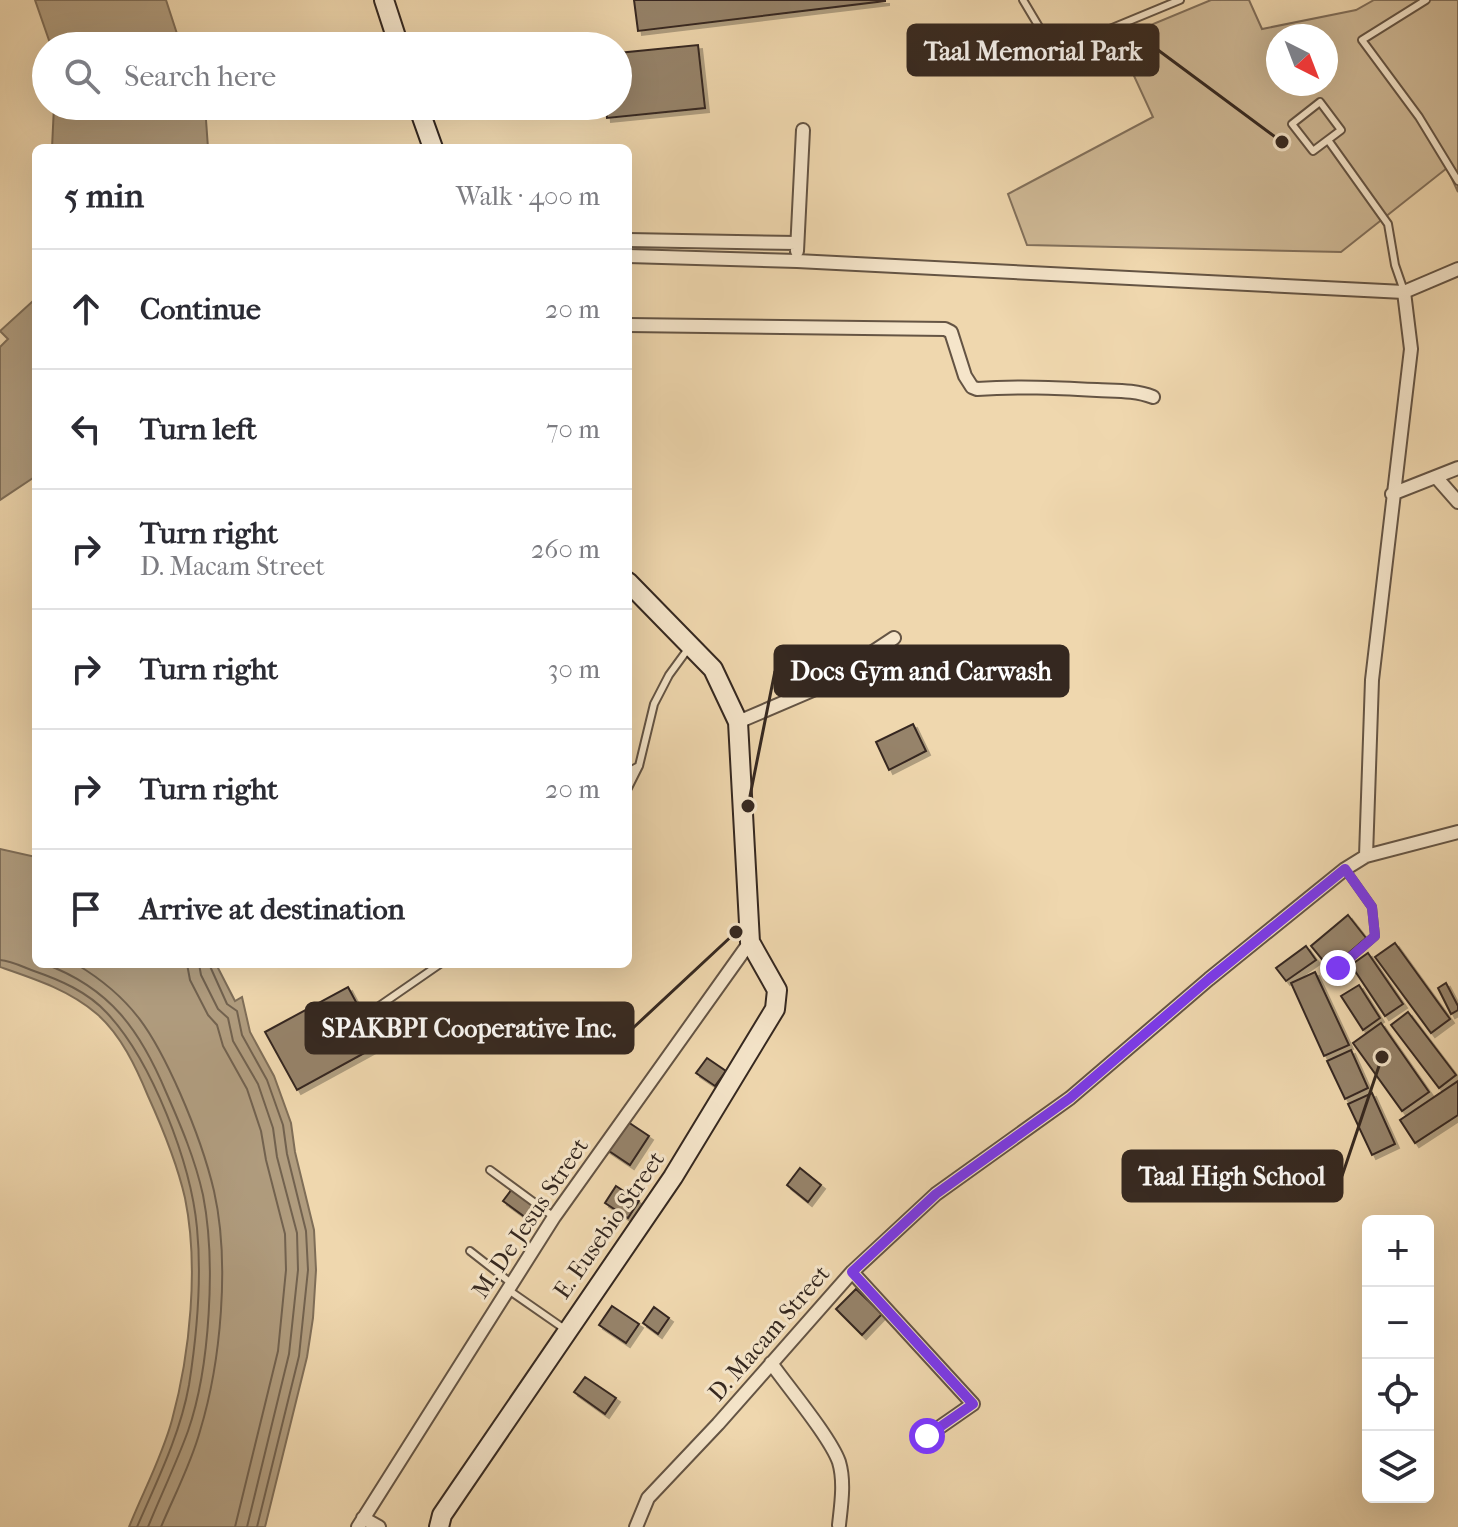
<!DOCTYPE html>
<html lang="en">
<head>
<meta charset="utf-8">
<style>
  body { margin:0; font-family:"IM FELL French Canon",serif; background:#f2f2f3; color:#2b2b33 }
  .controls { position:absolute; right:24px; bottom:24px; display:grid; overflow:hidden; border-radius:12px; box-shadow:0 8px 32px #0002 }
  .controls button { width:72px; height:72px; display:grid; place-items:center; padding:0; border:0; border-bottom:2px solid #e1e1e2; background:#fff; color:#2b2b33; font:40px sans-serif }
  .compass { position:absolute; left:1266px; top:24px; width:72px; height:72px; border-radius:50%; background:#fff; box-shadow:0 8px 32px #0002; rotate:138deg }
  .stop { position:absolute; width:24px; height:24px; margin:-18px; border:6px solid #7c3aed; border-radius:50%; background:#fff }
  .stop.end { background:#7c3aed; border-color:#fff; box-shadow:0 2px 8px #0008 }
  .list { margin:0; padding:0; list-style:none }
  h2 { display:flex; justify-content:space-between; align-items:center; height:104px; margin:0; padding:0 32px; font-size:34px }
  h2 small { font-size:26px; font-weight:400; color:#7c7c81 }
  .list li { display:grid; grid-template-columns:52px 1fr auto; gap:24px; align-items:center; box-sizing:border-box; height:120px; padding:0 32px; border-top:2px solid #e1e1e2 }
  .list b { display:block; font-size:30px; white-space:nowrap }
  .list p { margin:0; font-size:26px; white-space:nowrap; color:#7c7c81 }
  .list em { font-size:26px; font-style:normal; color:#7c7c81 }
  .icon { flex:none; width:44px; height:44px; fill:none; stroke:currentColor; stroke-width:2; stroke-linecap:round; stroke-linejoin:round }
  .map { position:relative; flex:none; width:1458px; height:1527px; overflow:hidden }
  .search { position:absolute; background:#fff; box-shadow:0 8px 32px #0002; left:32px; top:32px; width:600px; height:88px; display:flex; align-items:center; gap:20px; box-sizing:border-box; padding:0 28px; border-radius:44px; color:#7c7c81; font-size:30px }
  .panel { position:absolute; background:#fff; box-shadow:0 8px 32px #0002; left:32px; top:144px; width:600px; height:824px; border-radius:12px }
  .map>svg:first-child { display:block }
  .green { fill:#cfb996; stroke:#82705b; stroke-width:2; fill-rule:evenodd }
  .water { fill:#b09c7e; stroke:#7f6e58; stroke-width:2 }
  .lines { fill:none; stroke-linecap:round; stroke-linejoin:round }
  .shore { stroke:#72624f; stroke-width:2 }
  .building { fill:#96836a; stroke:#352820; stroke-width:2; filter:url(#shadow) }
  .service-casing { stroke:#645444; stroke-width:10 }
  .minor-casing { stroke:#645444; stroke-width:16 }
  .secondary-casing { stroke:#352820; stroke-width:22 }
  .service { stroke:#f5e5ca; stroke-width:6 }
  .minor { stroke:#f5e5ca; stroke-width:12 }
  .secondary { stroke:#f5e5ca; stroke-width:18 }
  .route { stroke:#7c3aed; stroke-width:10 }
  .labels { text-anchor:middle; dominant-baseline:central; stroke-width:6; stroke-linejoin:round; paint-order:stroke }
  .street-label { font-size:24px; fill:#352820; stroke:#f5e5ca }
  .leader { fill:none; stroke:#352820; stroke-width:3 }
  .callout-dot { fill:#352820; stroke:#f5e5ca; stroke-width:3 }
  .callout { fill:#352820; stroke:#352820; stroke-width:3 }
  .callout-label { font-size:26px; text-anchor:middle; font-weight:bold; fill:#fff }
</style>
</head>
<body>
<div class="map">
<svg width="1458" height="1527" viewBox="0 0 1458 1527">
  <defs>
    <filter id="shadow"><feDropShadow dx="4" dy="4" stdDeviation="0" flood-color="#0004"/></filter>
  </defs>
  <rect width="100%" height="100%" fill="#efd7ae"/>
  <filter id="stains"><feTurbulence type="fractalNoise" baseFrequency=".0025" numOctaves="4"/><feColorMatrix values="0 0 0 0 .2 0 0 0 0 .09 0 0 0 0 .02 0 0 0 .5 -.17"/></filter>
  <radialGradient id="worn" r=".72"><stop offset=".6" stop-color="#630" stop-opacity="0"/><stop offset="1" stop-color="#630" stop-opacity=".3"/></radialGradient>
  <path class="green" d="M 1211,0 L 1249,0 L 1262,29 L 1356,10 L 1374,0 L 1458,0 L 1458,192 L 1447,168 L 1341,252 L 1027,245 L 1008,194 L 1153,117 L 1117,39 ZM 1278,36 L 1326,36 L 1326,84 L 1278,84 Z"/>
  <path class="water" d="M 35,0 L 166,0 L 181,46 L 51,46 Z
    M 54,106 L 205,106 L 208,148 L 52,148 Z
    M 33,301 L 36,301 L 36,476 L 0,500 L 0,347 L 8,339 L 0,331 Z
    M 0,849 L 36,857 L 36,964 L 216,964 L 235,1001 L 242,997 L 250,1032 L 274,1076 L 291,1123 L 295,1152 L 314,1230 L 316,1270 L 313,1318 L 307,1357 L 265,1527 L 129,1527 C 143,1492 162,1457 172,1420 C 190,1354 199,1266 185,1198 C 177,1163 163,1129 148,1096 C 136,1067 121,1035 97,1014 C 69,990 35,979 0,967 Z"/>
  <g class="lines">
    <path class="shore" d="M 0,960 C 12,961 23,967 34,971 C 60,980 88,992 107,1013 C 152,1061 191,1163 197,1228 C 202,1280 197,1334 189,1385 C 180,1435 157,1481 137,1527
      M 45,964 C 110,988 140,1030 166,1092 C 181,1126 195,1159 203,1195 C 216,1261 210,1368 188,1431 C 176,1464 161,1495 148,1527
      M 76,964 C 133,998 154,1034 180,1093 C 194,1125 206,1157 214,1191 C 230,1262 221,1362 200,1431 C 191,1464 174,1496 161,1527
      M 187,964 L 190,980 L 208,1015 L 217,1025 L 223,1046 L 247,1089 L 261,1131 L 266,1160 L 285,1234 L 286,1270 L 278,1351 L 235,1527
      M 199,964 L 201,975 L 218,1009 L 228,1018 L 233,1041 L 258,1084 L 273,1128 L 277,1157 L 297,1233 L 298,1270 L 289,1354 L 247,1527
      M 209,964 L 227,1004 L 237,1011 L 242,1035 L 267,1080 L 283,1125 L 287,1154 L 306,1231 L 308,1270 L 299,1356 L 257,1527"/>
  </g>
  <path class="building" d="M 634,0 L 885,0 L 885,1 L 638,31 Z
    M 698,45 L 705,108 L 607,118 L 606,106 L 618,106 L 618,53 Z
    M 913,724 L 926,751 L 889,770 L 876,742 Z
    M 1348,915 L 1366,938 L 1330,969 L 1311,946 Z
    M 1395,943 L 1450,1019 L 1431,1033 L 1375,957 Z
    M 1306,946 L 1316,960 L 1286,981 L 1276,968 Z
    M 1368,953 L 1403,1004 L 1385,1016 L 1351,965 Z
    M 1315,972 L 1349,1045 L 1324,1056 L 1291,983 Z
    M 1446,983 L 1458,1006 L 1458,1010 L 1451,1014 L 1438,988 Z
    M 1359,985 L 1380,1018 L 1363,1030 L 1341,996 Z
    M 348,987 L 379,1045 L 297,1090 L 265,1032 Z
    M 1408,1012 L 1456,1075 L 1439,1088 L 1391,1025 Z
    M 1381,1023 L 1429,1092 L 1402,1111 L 1353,1043 Z
    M 1351,1050 L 1368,1088 L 1345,1099 L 1327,1061 Z
    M 707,1058 L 726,1071 L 715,1086 L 696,1073 Z
    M 1458,1081 L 1458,1115 L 1415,1143 L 1400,1120 Z
    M 1372,1093 L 1395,1144 L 1372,1155 L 1348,1104 Z
    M 625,1120 L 649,1136 L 630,1165 L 606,1149 Z
    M 800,1168 L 821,1185 L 808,1202 L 787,1185 Z
    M 616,1186 L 639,1201 L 628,1218 L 605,1203 Z
    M 512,1189 L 538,1208 L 529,1220 L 503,1201 Z
    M 856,1289 L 882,1314 L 862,1335 L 836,1309 Z
    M 612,1306 L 639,1324 L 626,1343 L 599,1325 Z
    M 654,1307 L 669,1318 L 658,1334 L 643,1323 Z
    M 585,1377 L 616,1398 L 605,1414 L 574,1392 Z"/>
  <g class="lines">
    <defs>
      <path id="service" d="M 1023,0 L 1054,52 L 1180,0
        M 1426,0 L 1362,40 L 1419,117 L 1458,181
        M 1320,102 L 1341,130 L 1313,151 L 1292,124 Z
        M 1328,140 L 1388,224 L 1395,265 L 1404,291
        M 628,772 L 639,766
        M 628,788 L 639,766 L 654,704 L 669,675 L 688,649
        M 1338,968 L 1375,936 L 1372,907 L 1345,869
        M 372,1011 L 440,964
        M 490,1170 L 554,1217
        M 470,1251 L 511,1283
        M 507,1289 L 566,1330"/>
      <path id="minor" d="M 628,240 L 797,243
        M 797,251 L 803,130
        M 628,256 L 797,261 L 1404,292
        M 628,325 L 945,329 L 951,332 L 965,376 L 972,387 L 977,389 C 1017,386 1057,388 1097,390 C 1116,391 1135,390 1153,397
        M 1436,477 L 1458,502
        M 1392,494 L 1458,468
        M 738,722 L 820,687 L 894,638
        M 1366,856 L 1372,680 L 1411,349 L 1404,292 L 1458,269
        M 852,1272 L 973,1404 L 927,1436
        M 771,1363 C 788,1387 830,1437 839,1462 C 845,1482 841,1506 839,1525
        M 363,1518 L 379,1527
        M 358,1527 L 554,1217 L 750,942
        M 636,1527 L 648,1498 L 718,1424 L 852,1272 L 936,1194 L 1070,1098 L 1209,979 L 1345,869 L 1366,856 L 1458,832"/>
      <path id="secondary" d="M 384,0 L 399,46
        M 418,106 L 433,148
        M 439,1527 L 442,1515 L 459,1490 L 673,1177 L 775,1009 L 777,990 L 750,942 L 738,722 L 713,669 L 628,582"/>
    </defs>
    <use href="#service" class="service-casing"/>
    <use href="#minor" class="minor-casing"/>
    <use href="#secondary" class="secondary-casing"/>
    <use href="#service" class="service"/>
    <use href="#minor" class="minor"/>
    <use href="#secondary" class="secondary"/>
  </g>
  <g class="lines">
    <path class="route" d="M 927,1436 L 973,1404 L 852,1272 L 936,1194 L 1070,1098 L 1209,979 L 1345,869 L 1372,907 L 1375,936 L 1338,968"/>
  </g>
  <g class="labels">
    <g class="street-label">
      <text transform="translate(530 1218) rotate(-56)">M. De Jesus Street</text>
      <text transform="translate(609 1225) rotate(-55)">E. Eusebio Street</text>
      <text transform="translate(769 1333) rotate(-49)">D. Macam Street</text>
    </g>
  </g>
  <path class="leader" d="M1282 142L1158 50M748 806L775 671M736 932L633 1028M1382 1057L1342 1176"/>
  <g class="callout-dot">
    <circle cx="1282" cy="142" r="8"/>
    <circle cx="748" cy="806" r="8"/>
    <circle cx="736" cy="932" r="8"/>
    <circle cx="1382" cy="1057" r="8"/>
  </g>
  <g class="callout">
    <rect x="908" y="25" width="250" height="50" rx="8"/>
    <rect x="775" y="646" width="293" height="50" rx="8"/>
    <rect x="306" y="1003" width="327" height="50" rx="8"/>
    <rect x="1123" y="1151" width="219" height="50" rx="8"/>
  </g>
  <g class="callout-label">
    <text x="1033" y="60">Taal Memorial Park</text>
    <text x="921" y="680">Docs Gym and Carwash</text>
    <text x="469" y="1037">SPAKBPI Cooperative Inc.</text>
    <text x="1232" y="1185">Taal High School</text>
  </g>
  <rect width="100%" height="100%" filter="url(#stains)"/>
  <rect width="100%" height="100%" fill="url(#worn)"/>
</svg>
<div class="controls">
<button>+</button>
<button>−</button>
<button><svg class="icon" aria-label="locate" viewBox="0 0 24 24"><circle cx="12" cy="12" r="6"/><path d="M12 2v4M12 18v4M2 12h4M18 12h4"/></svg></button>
<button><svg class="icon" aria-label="layers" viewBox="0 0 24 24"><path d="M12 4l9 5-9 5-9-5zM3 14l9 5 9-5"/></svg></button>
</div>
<svg class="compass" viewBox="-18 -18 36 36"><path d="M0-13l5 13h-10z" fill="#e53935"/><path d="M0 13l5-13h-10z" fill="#7c7c81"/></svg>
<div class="stop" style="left:927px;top:1436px"></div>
<div class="stop end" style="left:1338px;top:968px"></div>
<div class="search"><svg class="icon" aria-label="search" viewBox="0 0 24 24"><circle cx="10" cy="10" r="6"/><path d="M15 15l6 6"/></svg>Search here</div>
<section class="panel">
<h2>5 min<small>Walk · 400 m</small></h2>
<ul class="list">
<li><svg class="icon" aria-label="ahead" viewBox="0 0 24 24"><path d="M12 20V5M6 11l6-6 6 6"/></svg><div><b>Continue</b></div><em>20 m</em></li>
<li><svg class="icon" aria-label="left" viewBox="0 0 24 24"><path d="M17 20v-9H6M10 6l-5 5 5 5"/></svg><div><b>Turn left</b></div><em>70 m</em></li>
<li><svg class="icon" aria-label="right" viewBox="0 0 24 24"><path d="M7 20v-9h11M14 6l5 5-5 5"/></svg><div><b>Turn right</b><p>D. Macam Street</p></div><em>260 m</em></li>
<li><svg class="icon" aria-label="right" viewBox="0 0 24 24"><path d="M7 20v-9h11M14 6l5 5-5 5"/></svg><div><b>Turn right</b></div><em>30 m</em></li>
<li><svg class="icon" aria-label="right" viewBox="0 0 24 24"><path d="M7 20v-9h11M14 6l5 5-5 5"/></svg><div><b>Turn right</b></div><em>20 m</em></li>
<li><svg class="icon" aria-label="arrive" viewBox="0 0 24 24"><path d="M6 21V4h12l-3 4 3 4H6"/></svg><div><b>Arrive at destination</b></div></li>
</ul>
</section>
</div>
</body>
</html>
